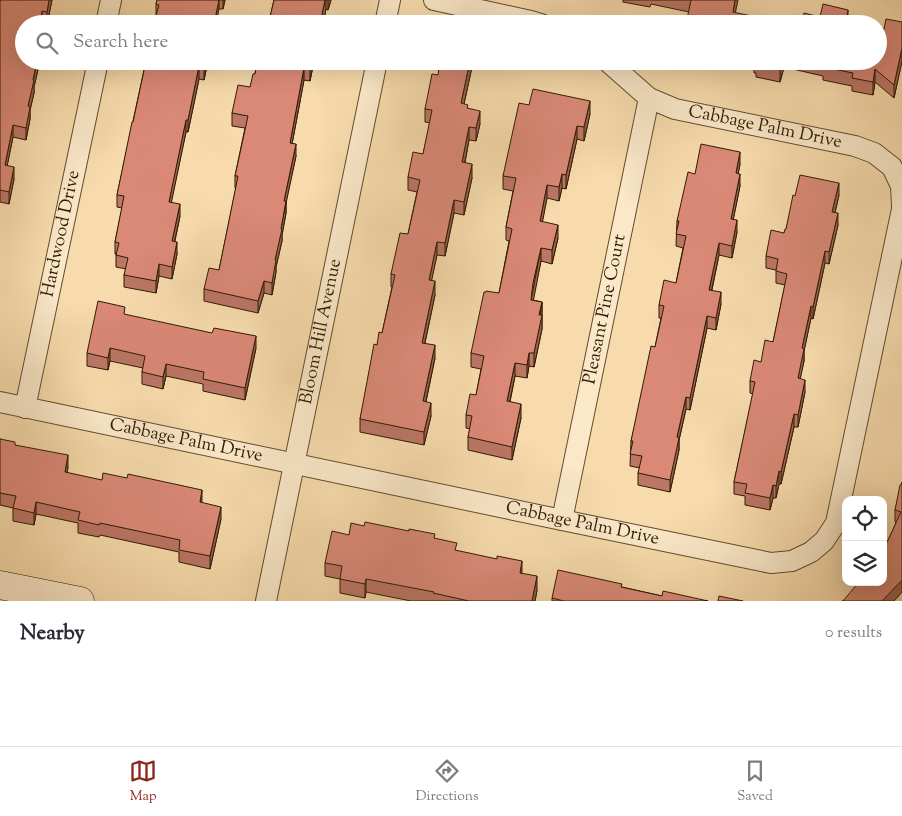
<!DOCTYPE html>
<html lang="en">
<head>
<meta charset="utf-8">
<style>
  body { margin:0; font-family:"Sorts Mill Goudy",serif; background:#f7f7f7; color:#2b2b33 }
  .controls { position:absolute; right:15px; bottom:15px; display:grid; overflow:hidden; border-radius:10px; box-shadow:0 5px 20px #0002 }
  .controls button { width:45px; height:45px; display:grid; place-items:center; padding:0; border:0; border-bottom:1px solid #e1e1e2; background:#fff; color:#2b2b33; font:25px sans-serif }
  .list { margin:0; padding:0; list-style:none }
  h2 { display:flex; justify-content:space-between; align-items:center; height:65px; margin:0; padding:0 20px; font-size:21px }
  h2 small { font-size:16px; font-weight:400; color:#7c7c81 }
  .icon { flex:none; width:28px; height:28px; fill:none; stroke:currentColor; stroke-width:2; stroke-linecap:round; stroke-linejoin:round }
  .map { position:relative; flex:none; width:902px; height:601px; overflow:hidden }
  .search { position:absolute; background:#fff; box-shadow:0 5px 20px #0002; left:15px; right:15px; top:15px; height:55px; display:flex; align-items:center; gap:12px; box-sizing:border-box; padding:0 18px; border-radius:28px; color:#7c7c81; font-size:19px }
  .sheet { height:145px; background:#fff }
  nav { display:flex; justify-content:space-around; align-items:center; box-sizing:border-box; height:70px; border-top:1px solid #e1e1e2; background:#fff; font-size:14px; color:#7c7c81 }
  nav a { display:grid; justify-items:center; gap:2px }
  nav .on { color:#8f2418 }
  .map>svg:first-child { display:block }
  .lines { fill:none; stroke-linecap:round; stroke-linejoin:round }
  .minor-casing { stroke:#624b2c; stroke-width:22 }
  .secondary-casing { stroke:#301b02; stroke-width:29 }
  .minor { stroke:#fae8c9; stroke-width:20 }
  .secondary { stroke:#fae8c9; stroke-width:28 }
  .wall { fill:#bb7666; stroke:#301b02 }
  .shaded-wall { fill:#996053; stroke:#301b02 }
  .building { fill:#da8977; stroke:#301b02 }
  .labels { text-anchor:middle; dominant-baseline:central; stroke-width:4.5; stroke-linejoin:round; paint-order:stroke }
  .street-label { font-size:18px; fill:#301b02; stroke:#fae8c9 }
</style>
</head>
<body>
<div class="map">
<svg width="902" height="601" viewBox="0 0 902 601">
  <rect width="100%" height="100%" fill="#f7dbac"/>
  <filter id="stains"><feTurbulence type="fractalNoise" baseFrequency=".004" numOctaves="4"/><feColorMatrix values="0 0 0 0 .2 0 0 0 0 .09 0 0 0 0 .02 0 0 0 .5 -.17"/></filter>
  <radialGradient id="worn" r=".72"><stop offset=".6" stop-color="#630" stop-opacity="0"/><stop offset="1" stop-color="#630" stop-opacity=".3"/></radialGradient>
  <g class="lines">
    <defs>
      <g id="minor">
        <path d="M 434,0 L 531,21 L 541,24"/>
        <path d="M 106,24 L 111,0"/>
        <path d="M 385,24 L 390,0"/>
        <path id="s1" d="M 607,61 L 649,98 L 675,109 L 855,146 L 874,153 L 892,167 L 901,186 L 902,206"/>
        <path id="s2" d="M 0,402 L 562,520 L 771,563 L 792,561 L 811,552 L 824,541 L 836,523 L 902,209"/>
        <path id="s3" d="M 25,408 L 98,61"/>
        <path id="s4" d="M 562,520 L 649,98"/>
        <path id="s5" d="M 266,601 L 377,61"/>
      </g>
      <path id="secondary" d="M 0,585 L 80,601"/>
    </defs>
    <use href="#minor" class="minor-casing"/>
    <use href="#secondary" class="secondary-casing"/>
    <use href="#minor" class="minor"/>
    <use href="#secondary" class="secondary"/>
  </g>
  <path class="wall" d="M 0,0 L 52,0 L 47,24 L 24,24 L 39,61 L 39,65 L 34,87 L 34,93 L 30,110 L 30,119 L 26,140 L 13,137 L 7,165 L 14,179 L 9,204 L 0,202 Z
    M 157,0 L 225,0 L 223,9 L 219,9 L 156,15 L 156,4 Z
    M 274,0 L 331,0 L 328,10 L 326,9 L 323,24 L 265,24 L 270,17 Z
    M 623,0 L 738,0 L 689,12 L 651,4 L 650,7 L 623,2 Z
    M 902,22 L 902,61 L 894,98 L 875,82 L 873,95 L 852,91 L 852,86 L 823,80 L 823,76 L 784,67 L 780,82 L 756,77 L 756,73 L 754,73 L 754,69 L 742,67 L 742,63 L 733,61 L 878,61 L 884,29 Z
    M 146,61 L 208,61 L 204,80 L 199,79 L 188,132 L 186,132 L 172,197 L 171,202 L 180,216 L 175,241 L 177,254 L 172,279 L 159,276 L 156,293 L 124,287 L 124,275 L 126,269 L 116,267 L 116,254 L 115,254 L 115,242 L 122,208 L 117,207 L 117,195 Z
    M 257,61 L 314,61 L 310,81 L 304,80 L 292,144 L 296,156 L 286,201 L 286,213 L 282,235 L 282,241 L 276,267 L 276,272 L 272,295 L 264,293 L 258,313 L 204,301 L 204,289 L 219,270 L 236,188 L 235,188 L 235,176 L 245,128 L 232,126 L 232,113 L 250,87 L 255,74 Z
    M 472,61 L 472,67 L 464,104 L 480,124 L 476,141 L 469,140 L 465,163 L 472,178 L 464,215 L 454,213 L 445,256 L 437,255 L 431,281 L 435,295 L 425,343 L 435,358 L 426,402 L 431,416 L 424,445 L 360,432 L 360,419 L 377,345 L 382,333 L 392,287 L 391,287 L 391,274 L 408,234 L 417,192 L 408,190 L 408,177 L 423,154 L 430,123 L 425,122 L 425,109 L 438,75 Z
    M 529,105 L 590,114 L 584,141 L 577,139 L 566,189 L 562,188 L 559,201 L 547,198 L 542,222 L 558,238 L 552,264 L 541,261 L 533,296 L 533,300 L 542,302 L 542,329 L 534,367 L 529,366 L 527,378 L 515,376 L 510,402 L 521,418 L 512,460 L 468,450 L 468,437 L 470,429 L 466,428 L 466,415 L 476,395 L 481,369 L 471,367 L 471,353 L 499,293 L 509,241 L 506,240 L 506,227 L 513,191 L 503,189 L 503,176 Z
    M 740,164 L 738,174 L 740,186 L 733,220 L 737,232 L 732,258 L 719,255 L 712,290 L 721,304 L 716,330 L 707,328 L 690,410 L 686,409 L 679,440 L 679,450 L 670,492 L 638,485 L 638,473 L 640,468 L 630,466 L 631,441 L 655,347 L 661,318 L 659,318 L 659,305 L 676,283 L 683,248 L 676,246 L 677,221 L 695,174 Z
    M 839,195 L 835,213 L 838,225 L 829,264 L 825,263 L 813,319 L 811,318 L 804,351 L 804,361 L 800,378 L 805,392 L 798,427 L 794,427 L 781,484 L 779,484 L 776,498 L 773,498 L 770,510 L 745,505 L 745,496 L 734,494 L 734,482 L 753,394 L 750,393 L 750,381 L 761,362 L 773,342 L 785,285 L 776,283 L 776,270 L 766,268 L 766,256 L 784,233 L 786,229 L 795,196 Z
    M 125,315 L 256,348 L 245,400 L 203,391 L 203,384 L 166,376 L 163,389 L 142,384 L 142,372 L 143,368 L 110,361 L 108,370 L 87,366 L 87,353 Z
    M 0,439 L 15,445 L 68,467 L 67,473 L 202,503 L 221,519 L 210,569 L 179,562 L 179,552 L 100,535 L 99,537 L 78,533 L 78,523 L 36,514 L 34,525 L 13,521 L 13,508 L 0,505 Z
    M 902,482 L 902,592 L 894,601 L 842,601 L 883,582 L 884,549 L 896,523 L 895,522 L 895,510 Z
    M 349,535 L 435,539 L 457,551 L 522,573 L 537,590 L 535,601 L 411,601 L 366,592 L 365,598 L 340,593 L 340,579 L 325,576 L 325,563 Z
    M 622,587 L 662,596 L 708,601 L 552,601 L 552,598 Z"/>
  <path class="shaded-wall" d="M 49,0 L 52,0 L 47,24 L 47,12 Z
    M 219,0 L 219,9 L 216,24 L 214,24 Z
    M 223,0 L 225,0 L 223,9 Z
    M 325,0 L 326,0 L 326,9 L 323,24 L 320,24 Z
    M 328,0 L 331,0 L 328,10 Z
    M 735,0 L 738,0 L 733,24 L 733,12 Z
    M 848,10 L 848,23 L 846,21 Z
    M 42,11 L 42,24 L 40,24 Z
    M 902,48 L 902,61 L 894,98 L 894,85 Z
    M 37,61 L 39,61 L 39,65 L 34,87 L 34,93 L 30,110 L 30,119 L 26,140 L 26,128 L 28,106 Z
    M 206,61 L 208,61 L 204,80 L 204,68 Z
    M 311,61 L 314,61 L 310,81 L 310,69 Z
    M 470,61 L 472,61 L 472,67 L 461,117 L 461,103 Z
    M 782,61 L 784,61 L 784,67 L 780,82 L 780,69 Z
    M 199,66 L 199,79 L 188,132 L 188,120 Z
    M 304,68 L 304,80 L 290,155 L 290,143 Z
    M 875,69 L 875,82 L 873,95 L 873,82 Z
    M 590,101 L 590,114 L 584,141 L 584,127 Z
    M 480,111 L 480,124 L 476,141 L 476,128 Z
    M 186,120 L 186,132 L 169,214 L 169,202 L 172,185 Z
    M 13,125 L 13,137 L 5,177 L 5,165 Z
    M 577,126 L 577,139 L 566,189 L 566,175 Z
    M 469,127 L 469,140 L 462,176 L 462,162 Z
    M 296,144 L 296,156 L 284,213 L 284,201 Z
    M 740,152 L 740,164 L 736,186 L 736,173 Z
    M 472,164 L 472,178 L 464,215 L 464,202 Z
    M 14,167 L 14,179 L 9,204 L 9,192 Z
    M 562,174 L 562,188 L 559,201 L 559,187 Z
    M 740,174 L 740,186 L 731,231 L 731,219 Z
    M 839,183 L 839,195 L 832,224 L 832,212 Z
    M 547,185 L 547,198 L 540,235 L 540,221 Z
    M 454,200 L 454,213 L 445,256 L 445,243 Z
    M 286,201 L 286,213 L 282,235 L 282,241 L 276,267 L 276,272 L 272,295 L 272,283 L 275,260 Z
    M 180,204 L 180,216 L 172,253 L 172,241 Z
    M 838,213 L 838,225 L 829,264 L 829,252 Z
    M 737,220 L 737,232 L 732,258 L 732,246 Z
    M 558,225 L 558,238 L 552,264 L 552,250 Z
    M 177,242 L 177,254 L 172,279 L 172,267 Z
    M 437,242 L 437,255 L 429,293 L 429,280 Z
    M 719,243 L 719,255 L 709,302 L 709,290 Z
    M 541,248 L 541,261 L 531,313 L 531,300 Z
    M 825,251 L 825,263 L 813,319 L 813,307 Z
    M 159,264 L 159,276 L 156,293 L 156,281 Z
    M 264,281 L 264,293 L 258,313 L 258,301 Z
    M 435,281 L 435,295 L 422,356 L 422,343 Z
    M 721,292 L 721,304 L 716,330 L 716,318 Z
    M 542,302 L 542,329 L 534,367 L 534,353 Z
    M 811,306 L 811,318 L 804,351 L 804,361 L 798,390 L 798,378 L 802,348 Z
    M 707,316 L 707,328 L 690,410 L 690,398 Z
    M 256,336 L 256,348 L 245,400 L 245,388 Z
    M 435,345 L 435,358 L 423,414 L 423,401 Z
    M 110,348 L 110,361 L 108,370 L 108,358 Z
    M 529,353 L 529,366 L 527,378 L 527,365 Z
    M 515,363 L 515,376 L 507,415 L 507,401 Z
    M 166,364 L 166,376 L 163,389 L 163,377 Z
    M 805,380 L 805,392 L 798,427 L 798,415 Z
    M 686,397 L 686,409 L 679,440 L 679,450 L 670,492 L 670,480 L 677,437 Z
    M 431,403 L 431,416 L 424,445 L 424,432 Z
    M 521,404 L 521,418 L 512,460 L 512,447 Z
    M 794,414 L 794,427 L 781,484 L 781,472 Z
    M 68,455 L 68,467 L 65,485 L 65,472 Z
    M 779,471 L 779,484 L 776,498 L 776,486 Z
    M 773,485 L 773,498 L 770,510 L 770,498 Z
    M 202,490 L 202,502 L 200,514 L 200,502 Z
    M 36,502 L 36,514 L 34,525 L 34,513 Z
    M 221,507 L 221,519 L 210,569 L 210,556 Z
    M 522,561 L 522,575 L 520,573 Z
    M 537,576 L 537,590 L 535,601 L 532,601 Z
    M 366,579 L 366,592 L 365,598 L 365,584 Z
    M 902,580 L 902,592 L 894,601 L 882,601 Z"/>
  <path class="building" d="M 0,0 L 49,0 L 47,12 L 42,11 L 40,24 L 24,24 L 24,61 L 37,61 L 33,80 L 34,80 L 28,106 L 30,107 L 26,128 L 13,125 L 5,165 L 14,167 L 9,192 L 0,190 Z
    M 157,0 L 219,0 L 214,24 L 154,24 L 159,5 L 156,4 Z
    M 274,0 L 325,0 L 320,24 L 265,24 L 267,16 L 270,17 Z
    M 691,0 L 735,0 L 733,12 L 788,24 L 686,24 Z
    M 823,4 L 848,10 L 846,21 L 857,24 L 801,24 L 804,13 L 820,17 Z
    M 886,19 L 902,22 L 902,48 L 894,85 L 875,69 L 873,82 L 852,78 L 853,73 L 823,67 L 824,63 L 816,61 L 878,61 L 878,28 L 884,29 Z
    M 146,61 L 206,61 L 204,68 L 199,66 L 188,120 L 186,120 L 169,202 L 180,204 L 172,241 L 177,242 L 172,267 L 159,264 L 156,281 L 124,275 L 128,258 L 116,255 L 119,243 L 115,242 L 124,196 L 117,195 L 132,122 L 133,122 Z
    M 257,61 L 311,61 L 310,69 L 304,68 L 290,143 L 296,144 L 284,201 L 286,201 L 281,229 L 282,229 L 275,260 L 276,260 L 272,283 L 264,281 L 258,301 L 204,289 L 209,268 L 219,270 L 238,176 L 235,176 L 248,116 L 232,113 L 238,85 L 250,87 L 253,74 L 255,74 Z
    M 440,61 L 470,61 L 461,103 L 468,105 L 467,108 L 480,111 L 476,128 L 469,127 L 462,162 L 472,164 L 464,202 L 454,200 L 445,243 L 437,242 L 429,280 L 435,281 L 422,343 L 435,345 L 423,401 L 431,403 L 424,432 L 360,419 L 374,344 L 377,345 L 379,332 L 382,333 L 395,275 L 391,274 L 400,233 L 408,234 L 420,180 L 408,177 L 413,152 L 423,154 L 432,110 L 425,109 L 432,74 L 438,75 Z
    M 757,61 L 782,61 L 780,69 L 756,64 Z
    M 533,89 L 590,101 L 584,127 L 577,126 L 566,175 L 562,174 L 559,187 L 547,185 L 540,221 L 558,225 L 552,250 L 541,248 L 533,283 L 531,300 L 542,302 L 539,315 L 542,315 L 534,353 L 529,353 L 527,365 L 515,363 L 507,401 L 521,404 L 512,447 L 468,437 L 472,416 L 466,415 L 470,394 L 476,395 L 484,356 L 471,353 L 484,292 L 486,292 L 486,291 L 499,293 L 512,229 L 506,227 L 516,178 L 503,176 L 519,103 L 529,105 Z
    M 701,144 L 740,152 L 736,173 L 740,174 L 731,219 L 737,220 L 732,246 L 719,243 L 709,290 L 721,292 L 716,318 L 707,316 L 690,398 L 686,397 L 677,437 L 679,438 L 670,480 L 638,473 L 642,456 L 630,454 L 633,441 L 631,441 L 651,346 L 655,347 L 664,306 L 659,305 L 664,280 L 676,283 L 686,236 L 676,234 L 679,221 L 677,221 L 688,172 L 695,174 Z
    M 800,175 L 839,183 L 832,212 L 838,213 L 829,252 L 825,251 L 813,307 L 811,306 L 802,348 L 804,349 L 798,378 L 805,380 L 798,415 L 794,414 L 781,472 L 779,471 L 776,486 L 773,485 L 770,498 L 745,493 L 747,484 L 734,482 L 755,382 L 750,381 L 754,360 L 761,362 L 765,340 L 773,342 L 787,274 L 776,271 L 778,259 L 766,256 L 771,230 L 784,233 L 785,229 L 786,229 L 793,195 L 795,196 Z
    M 98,301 L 125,307 L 124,314 L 212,333 L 214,328 L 256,336 L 245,388 L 203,379 L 204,372 L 166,364 L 163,377 L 142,372 L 145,356 L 110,348 L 108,358 L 87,353 Z
    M 0,439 L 15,442 L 15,445 L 68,455 L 65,472 L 102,480 L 103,473 L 127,478 L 128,474 L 202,490 L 200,502 L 221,507 L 210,556 L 179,550 L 180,540 L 100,523 L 99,525 L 78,520 L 80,512 L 36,502 L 34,513 L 13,508 L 16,496 L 0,493 Z
    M 902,482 L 902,580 L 882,601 L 843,601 L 859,582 L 883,582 L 883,548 L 884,549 L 901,512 L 895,510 L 900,485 L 901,485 Z
    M 365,522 L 409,531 L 409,529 L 435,534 L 434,538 L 457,543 L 455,550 L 497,559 L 497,556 L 522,561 L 520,573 L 537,576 L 532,601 L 469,601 L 433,593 L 434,592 L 366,579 L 365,584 L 340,579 L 342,566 L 325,563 L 332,531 L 349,535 L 351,523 L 364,526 Z
    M 558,570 L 622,584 L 621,587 L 662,596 L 663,591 L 708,601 L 564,601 L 552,598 Z
    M 719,596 L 743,601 L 718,601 Z"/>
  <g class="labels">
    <g class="street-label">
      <text stroke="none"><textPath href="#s1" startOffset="176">Cabbage Palm Drive</textPath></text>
      <text stroke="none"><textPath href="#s3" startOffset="178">Hardwood Drive</textPath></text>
      <text stroke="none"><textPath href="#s4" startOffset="215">Pleasant Pine Court</textPath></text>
      <text stroke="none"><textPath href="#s5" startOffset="275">Bloom Hill Avenue</textPath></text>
      <text stroke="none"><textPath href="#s2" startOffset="190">Cabbage Palm Drive</textPath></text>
      <text stroke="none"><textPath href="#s2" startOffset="595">Cabbage Palm Drive</textPath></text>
    </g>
  </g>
  <rect width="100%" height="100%" filter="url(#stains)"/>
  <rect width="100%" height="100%" fill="url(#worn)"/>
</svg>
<div class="controls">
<button><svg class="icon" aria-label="locate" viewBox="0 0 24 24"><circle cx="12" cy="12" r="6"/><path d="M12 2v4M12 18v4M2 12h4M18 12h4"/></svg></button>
<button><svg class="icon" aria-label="layers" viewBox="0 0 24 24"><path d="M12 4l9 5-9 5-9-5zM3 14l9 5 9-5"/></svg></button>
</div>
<div class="search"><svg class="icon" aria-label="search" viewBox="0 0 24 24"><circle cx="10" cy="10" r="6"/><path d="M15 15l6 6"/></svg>Search here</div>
</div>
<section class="sheet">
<h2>Nearby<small>0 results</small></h2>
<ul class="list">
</ul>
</section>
<nav>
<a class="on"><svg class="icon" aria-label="map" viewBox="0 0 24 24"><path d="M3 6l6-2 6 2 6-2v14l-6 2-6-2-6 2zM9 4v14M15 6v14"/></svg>Map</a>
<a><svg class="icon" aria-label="directions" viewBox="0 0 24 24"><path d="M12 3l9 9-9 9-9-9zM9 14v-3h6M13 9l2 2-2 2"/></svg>Directions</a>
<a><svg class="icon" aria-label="saved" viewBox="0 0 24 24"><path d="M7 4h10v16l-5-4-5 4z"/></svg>Saved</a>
</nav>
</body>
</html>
